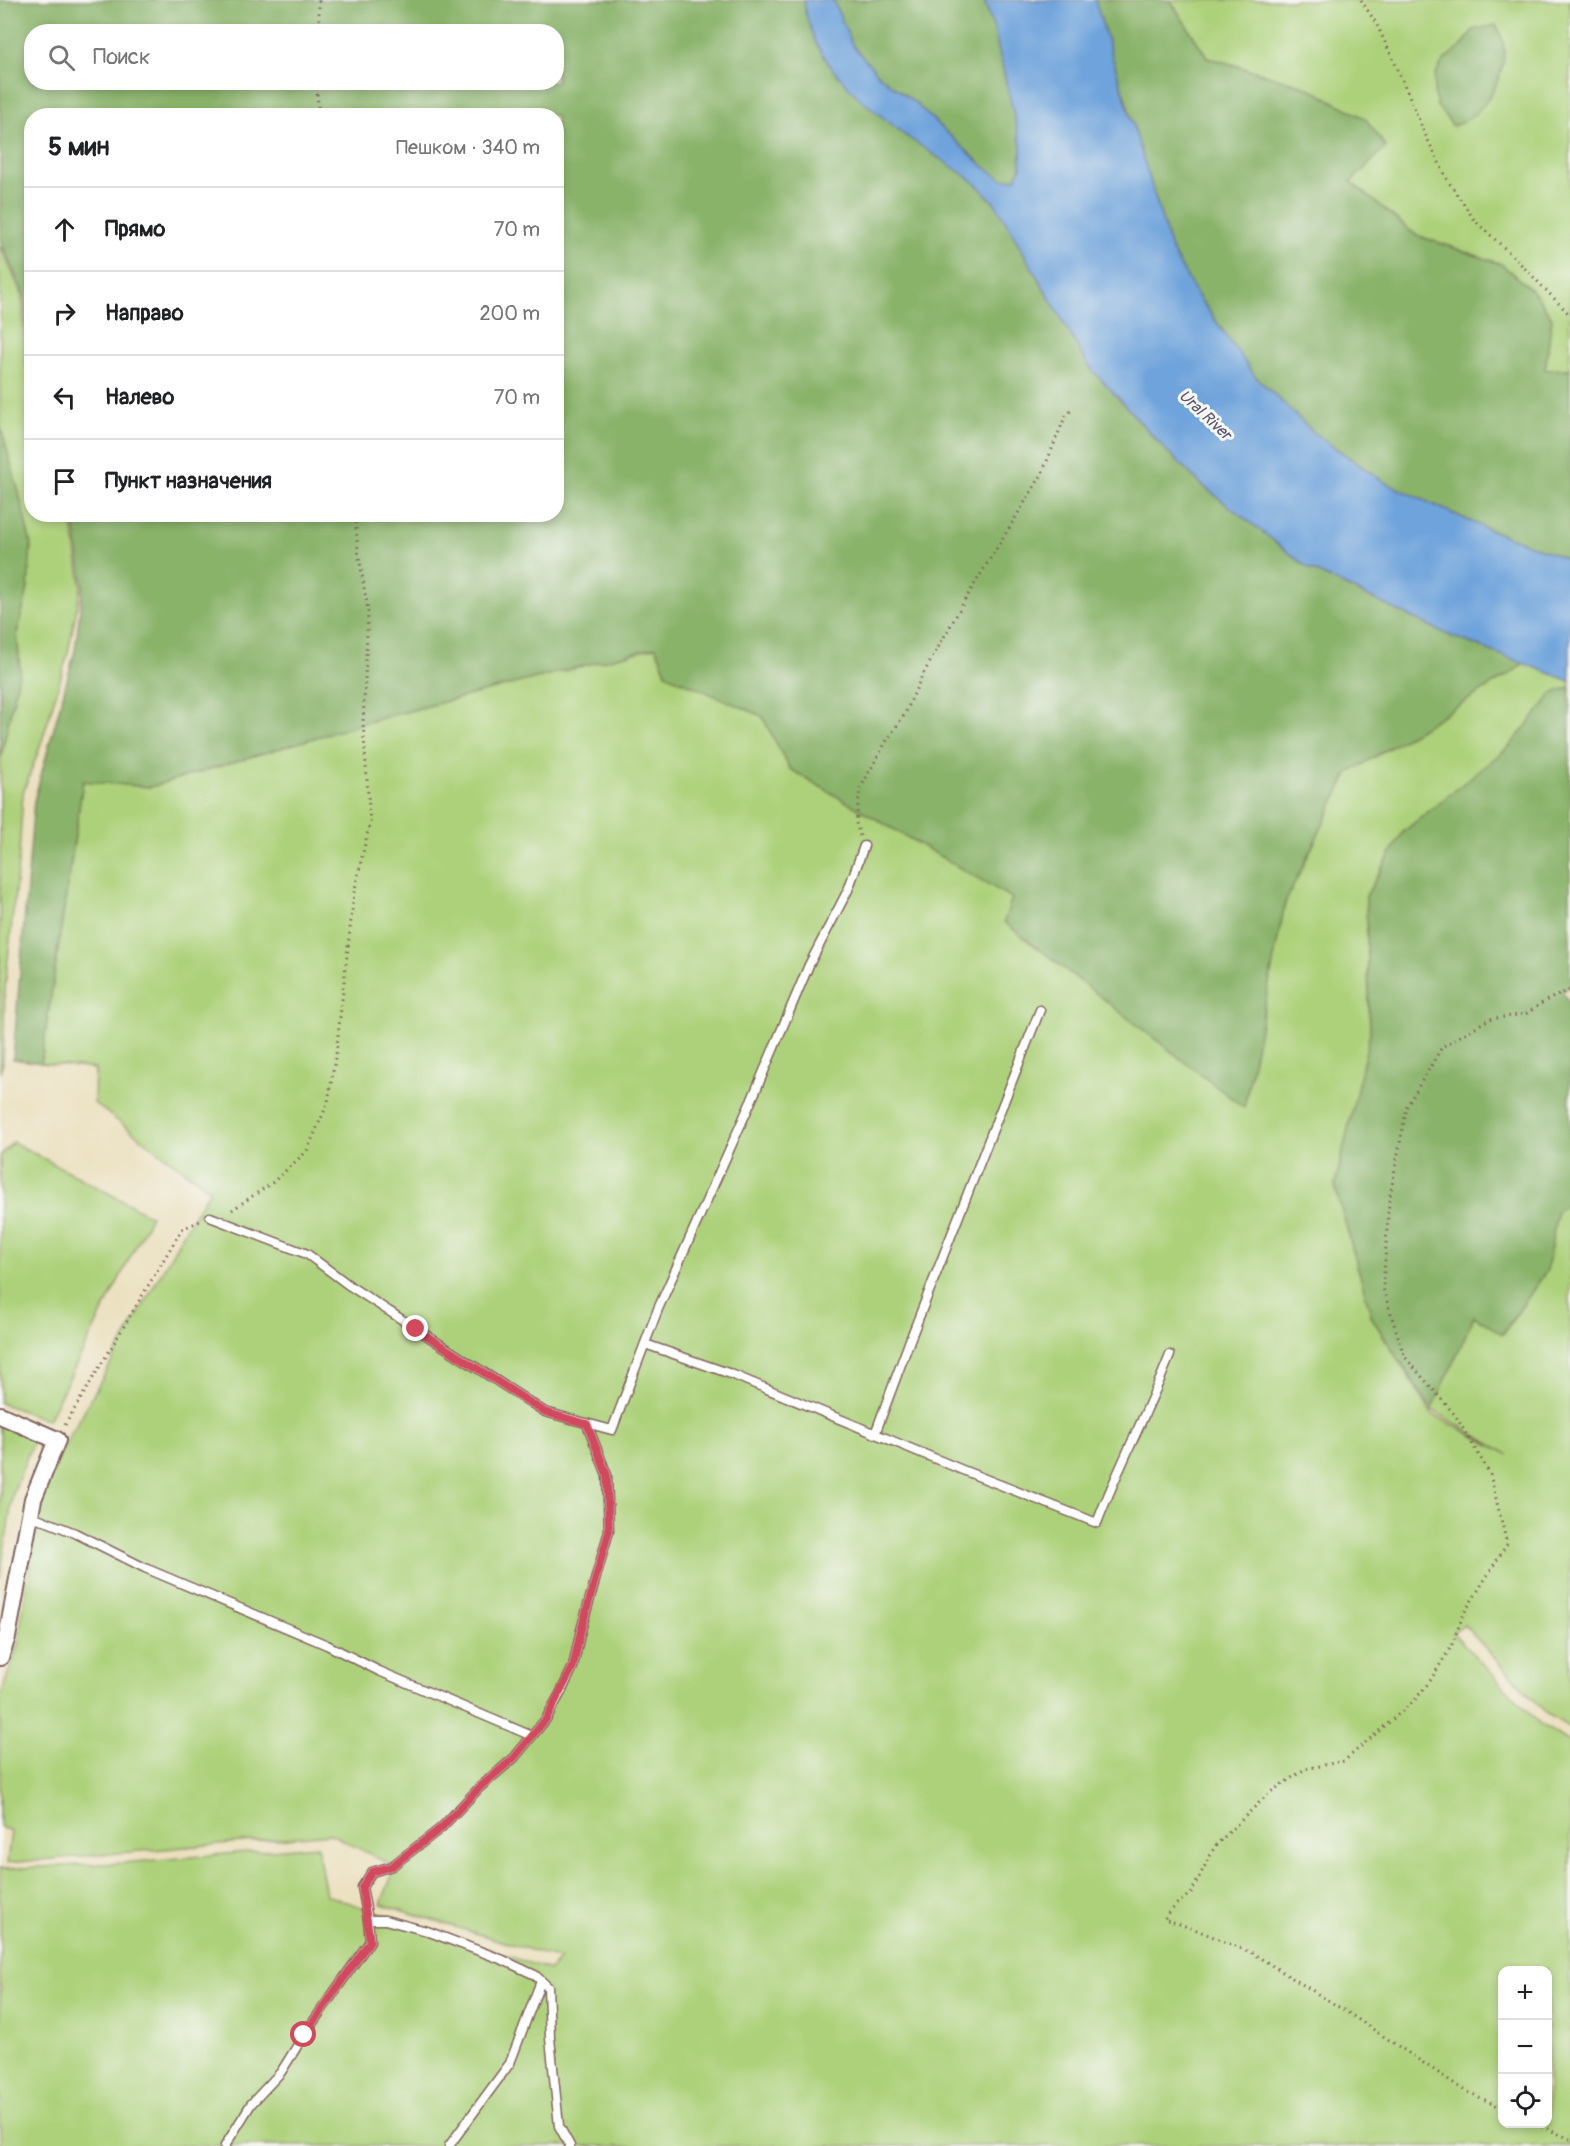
<!DOCTYPE html>
<html lang="ru">
<head>
<meta charset="utf-8">
<style>
  body { margin:0; font-family:Pangolin,sans-serif; background:#f6f6f6; color:#202124 }
  .controls { position:absolute; right:18px; bottom:18px; display:grid; overflow:hidden; border-radius:12px; box-shadow:0 3px 9px #0003 }
  .controls button { width:54px; height:54px; display:grid; place-items:center; padding:0; border:0; border-bottom:2px solid #e0e0e0; background:#fff; color:#202124; font:30px sans-serif }
  .stop { position:absolute; width:18px; height:18px; margin:-14px; border:4px solid #d1495b; border-radius:50%; background:#fff }
  .stop.end { background:#d1495b; border-color:#fff; box-shadow:0 2px 6px #0008 }
  .list { margin:0; padding:0; list-style:none }
  h2 { display:flex; justify-content:space-between; align-items:center; height:78px; margin:0; padding:0 24px; font-size:26px }
  h2 small { font-size:20px; font-weight:400; color:#757577 }
  .list li { display:grid; grid-template-columns:39px 1fr auto; gap:18px; align-items:center; box-sizing:border-box; height:84px; padding:0 24px; border-top:2px solid #e0e0e0 }
  .list b { display:block; font-size:22px; white-space:nowrap }
  .list em { font-size:20px; font-style:normal; color:#757577 }
  .icon { flex:none; width:33px; height:33px; fill:none; stroke:currentColor; stroke-width:2; stroke-linecap:round; stroke-linejoin:round }
  .map { position:relative; flex:none; width:1570px; height:2146px; overflow:hidden }
  .search { position:absolute; background:#fff; box-shadow:0 3px 9px #0003; left:24px; top:24px; width:540px; height:66px; display:flex; align-items:center; gap:15px; box-sizing:border-box; padding:0 21px; border-radius:24px; color:#757577; font-size:22px }
  .panel { position:absolute; background:#fff; box-shadow:0 3px 9px #0003; left:24px; top:108px; width:540px; height:414px; border-radius:24px }
  .map>svg:first-child { display:block }
  .green { fill:#add17a; stroke:#7c7852; stroke-width:1.5; fill-rule:evenodd }
  .forest { fill:#8ab36a; stroke:#6a694a; stroke-width:1.5; fill-rule:evenodd }
  .water { fill:#6ea3db; stroke:#5c6183; stroke-width:1.5 }
  .lines { fill:none; stroke-linecap:round; stroke-linejoin:round }
  .lane-casing { stroke:#82635e; stroke-width:11 }
  .street-casing { stroke:#82635e; stroke-width:20 }
  .path { stroke:#82635e; stroke-width:3; stroke-dasharray:1.5 4.5; stroke-linecap:butt }
  .lane { stroke:#fff; stroke-width:8 }
  .street { stroke:#fff; stroke-width:16 }
  .route { stroke:#d1495b; stroke-width:8 }
  .labels { text-anchor:middle; dominant-baseline:central; stroke-width:6; stroke-linejoin:round; paint-order:stroke }
  .water-label { font-size:16px; font-style:italic; fill:#585471; stroke:#f6f6f2 }
</style>
</head>
<body>
<div class="map">
<svg width="1570" height="2146" viewBox="0 0 1570 2146">
  <rect width="100%" height="100%" fill="#f6f6f2"/>
  <filter id="ink" filterUnits="userSpaceOnUse"><feTurbulence type="fractalNoise" baseFrequency=".0167" numOctaves="2"/><feDisplacementMap in="SourceGraphic" scale="12" xChannelSelector="R" yChannelSelector="G"/><feConvolveMatrix kernelMatrix="1 2 1 2 8 2 1 2 1" color-interpolation-filters="sRGB"/></filter>
  <filter id="wash" filterUnits="userSpaceOnUse"><feTurbulence type="fractalNoise" baseFrequency=".008" numOctaves="4" result="noise"/><feDisplacementMap in="SourceGraphic" scale="24" xChannelSelector="R" yChannelSelector="G"/><feGaussianBlur stdDeviation="1.35" result="paint"/><feColorMatrix in="noise" values="0 0 0 0 0 0 0 0 0 0 0 0 0 0 0 0 0 1.4 0 .05"/><feComposite in="paint" operator="in"/></filter>
  <g filter="url(#wash)">
    <rect width="100%" height="100%" fill="#ebe0be"/>
    <path class="green" d="M 1170,0 L 1570,0 L 1570,369 L 1545,370 L 1552,318 L 1534,292 L 1501,264 L 1416,235 L 1351,182 L 1307,87 L 1207,57 Z
      M 0,245 L 22,295 L 26,365 L 32,378 L 32,514 L 71,515 L 81,586 L 68,653 L 41,744 L 23,793 L 19,854 L 5,988 L 3,1064 L 0,1073 L 0,760 L 20,670 L 17,633 L 28,588 L 19,493 L 0,425 Z
      M 656,647 L 667,675 L 762,716 L 790,769 L 1012,898 L 1244,1107 L 1285,903 L 1348,773 L 1510,674 L 1524,663 L 1570,681 L 1570,687 L 1553,694 L 1510,746 L 1403,832 L 1366,896 L 1370,1033 L 1335,1186 L 1372,1318 L 1432,1414 L 1509,1455 L 1432,1410 L 1474,1315 L 1503,1334 L 1547,1270 L 1557,1211 L 1570,1202 L 1570,1728 L 1547,1714 L 1464,1625 L 1452,1632 L 1539,1723 L 1570,1743 L 1570,2146 L 0,2146 L 0,1869 L 123,1863 L 317,1846 L 326,1895 L 550,1970 L 560,1959 L 381,1904 L 395,1867 L 331,1834 L 7,1863 L 11,1831 L 0,1827 L 0,1698 L 18,1644 L 37,1511 L 60,1454 L 187,1227 L 210,1190 L 94,1103 L 95,1069 L 41,1063 L 83,781 L 150,787 L 374,720 ZM 1502,1970 L 1548,1970 L 1548,2124 L 1502,2124 Z
      M 13,1142 L 151,1216 L 48,1420 L 0,1403 L 0,1156 Z
      M 0,1424 L 35,1436 L 13,1493 L 0,1578 Z"/>
    <path class="forest" d="M 0,0 L 804,0 L 806,15 L 949,163 L 972,180 L 995,203 L 1088,365 L 1164,448 L 1202,485 L 1310,569 L 1449,635 L 1524,663 L 1510,674 L 1348,773 L 1285,903 L 1244,1108 L 1004,922 L 1012,898 L 790,769 L 762,716 L 667,675 L 656,647 L 374,720 L 150,787 L 83,781 L 41,1063 L 13,1059 L 34,801 L 75,651 L 83,585 L 73,515 L 556,514 L 556,116 L 32,116 L 31,372 L 29,364 L 24,295 L 0,240 ZM 32,32 L 556,32 L 556,82 L 32,82 Z
      M 833,0 L 984,0 L 994,29 L 1021,146 L 1021,167 L 1016,179 L 1002,179 L 983,166 L 915,103 L 880,76 L 853,47 Z
      M 1095,0 L 1170,0 L 1207,57 L 1307,87 L 1366,119 L 1386,147 L 1351,182 L 1416,235 L 1501,264 L 1534,292 L 1552,318 L 1545,370 L 1570,369 L 1570,560 L 1485,528 L 1386,483 L 1314,433 L 1254,375 L 1196,293 L 1171,249 Z
      M 1496,25 C 1515,55 1496,97 1470,118 C 1466,122 1458,124 1453,126 L 1437,106 L 1434,91 L 1435,75 L 1443,61 L 1462,46 L 1473,30 Z
      M 0,425 L 19,493 L 31,545 L 28,588 L 17,633 L 20,670 L 0,760 Z
      M 1570,687 L 1570,987 L 1562,991 L 1570,1003 L 1570,1202 L 1557,1211 L 1547,1270 L 1502,1334 L 1474,1316 L 1432,1410 L 1372,1318 L 1335,1186 L 1370,1033 L 1366,896 L 1403,832 L 1510,746 L 1553,693 Z"/>
    <path class="water" d="M 804,0 L 833,0 L 853,46 L 880,76 L 915,103 L 983,166 L 1002,179 L 1016,179 L 1021,167 L 1021,146 L 994,29 L 984,0 L 1095,0 L 1171,249 L 1196,293 L 1254,375 L 1314,433 L 1386,483 L 1485,528 L 1570,560 L 1570,681 L 1449,635 L 1310,569 L 1202,485 L 1164,448 L 1088,365 L 995,203 L 972,180 L 906,136 L 860,99 L 832,69 L 815,42 L 806,15 Z"/>
  </g>
  <g filter="url(#ink)">
    <g class="lines">
      <defs>
        <path id="lane" d="M 210,1217 L 307,1254 L 350,1286 L 545,1412 L 612,1430 L 658,1309 L 753,1097 L 809,965 L 848,890 L 864,846
          M 645,1344 L 731,1374 L 965,1471 L 1097,1523 C 1119,1465 1148,1412 1170,1355
          M 875,1434 L 910,1340 L 1040,1010
          M 30,1515 L 75,1533 L 145,1568 L 327,1645 L 379,1671 L 532,1736
          M 225,2146 L 251,2104 L 281,2072 L 304,2035 L 370,1941 L 368,1920
          M 449,2146 L 510,2063 L 541,1981
          M 570,2146 L 559,2126 L 550,2038 L 548,1987 L 535,1975 L 503,1960 L 427,1931 L 385,1920 L 368,1920 L 362,1887 L 372,1872 L 392,1866 L 441,1828 L 480,1787 L 514,1758 L 546,1719 L 560,1694 L 573,1667 L 581,1630 L 609,1531 L 607,1475 L 587,1424"/>
        <path id="street" d="M 0,1415 L 57,1440 L 33,1499 L 7,1637 L 0,1657"/>
      </defs>
      <use href="#lane" class="lane-casing"/>
      <use href="#street" class="street-casing"/>
      <path class="path" d="M 1361,0 L 1376,23 L 1400,74 L 1424,132 L 1448,181 L 1475,221 L 1512,255 L 1570,315
        M 319,32 L 319,0
        M 316,82 L 319,116
        M 860,836 L 856,823 L 860,789 L 887,740 L 905,714 L 921,678 L 966,598 L 1041,476 L 1065,417 L 1073,408
        M 232,1210 L 272,1183 L 307,1151 L 328,1102 L 336,1053 L 354,893 L 370,822 L 363,723 L 368,611 L 358,550 L 355,514
        M 65,1425 L 182,1229 L 200,1221
        M 1502,2108 L 1464,2090 L 1350,2014 L 1252,1953 L 1197,1930 L 1164,1919 L 1177,1904 L 1191,1893 L 1215,1846 L 1269,1793 L 1305,1769 L 1344,1761 L 1414,1701 L 1430,1681 L 1451,1647 L 1464,1613 L 1507,1544 L 1490,1474 L 1455,1415 L 1405,1357 L 1399,1340 L 1383,1288 L 1389,1201 L 1407,1106 L 1442,1047 L 1489,1019 L 1526,1014 L 1545,1001 L 1570,990
        M 1536,2124 L 1570,2139"/>
      <use href="#lane" class="lane"/>
      <use href="#street" class="street"/>
    </g>
  </g>
  <g class="lines" filter="url(#ink)">
    <path class="route" d="M 304,2035 L 370,1941 L 362,1887 L 372,1872 L 392,1866 L 441,1828 L 480,1787 L 514,1758 L 546,1719 L 573,1667 L 581,1630 L 609,1531 L 607,1475 L 587,1424 L 545,1412 L 416,1329"/>
  </g>
  <g class="labels">
    <g class="water-label">
      <text transform="translate(1205 415) rotate(43)">Ural River</text>
    </g>
  </g>
</svg>
<div class="controls">
<button>+</button>
<button>−</button>
<button><svg class="icon" aria-label="locate" viewBox="0 0 24 24"><circle cx="12" cy="12" r="6"/><path d="M12 2v4M12 18v4M2 12h4M18 12h4"/></svg></button>
</div>
<div class="stop" style="left:304px;top:2035px"></div>
<div class="stop end" style="left:416px;top:1329px"></div>
<div class="search"><svg class="icon" aria-label="search" viewBox="0 0 24 24"><circle cx="10" cy="10" r="6"/><path d="M15 15l6 6"/></svg>Поиск</div>
<section class="panel">
<h2>5 мин<small>Пешком · 340 m</small></h2>
<ul class="list">
<li><svg class="icon" aria-label="ahead" viewBox="0 0 24 24"><path d="M12 20V5M6 11l6-6 6 6"/></svg><div><b>Прямо</b></div><em>70 m</em></li>
<li><svg class="icon" aria-label="right" viewBox="0 0 24 24"><path d="M7 20v-9h11M14 6l5 5-5 5"/></svg><div><b>Направо</b></div><em>200 m</em></li>
<li><svg class="icon" aria-label="left" viewBox="0 0 24 24"><path d="M17 20v-9H6M10 6l-5 5 5 5"/></svg><div><b>Налево</b></div><em>70 m</em></li>
<li><svg class="icon" aria-label="arrive" viewBox="0 0 24 24"><path d="M6 21V4h12l-3 4 3 4H6"/></svg><div><b>Пункт назначения</b></div></li>
</ul>
</section>
</div>
</body>
</html>
